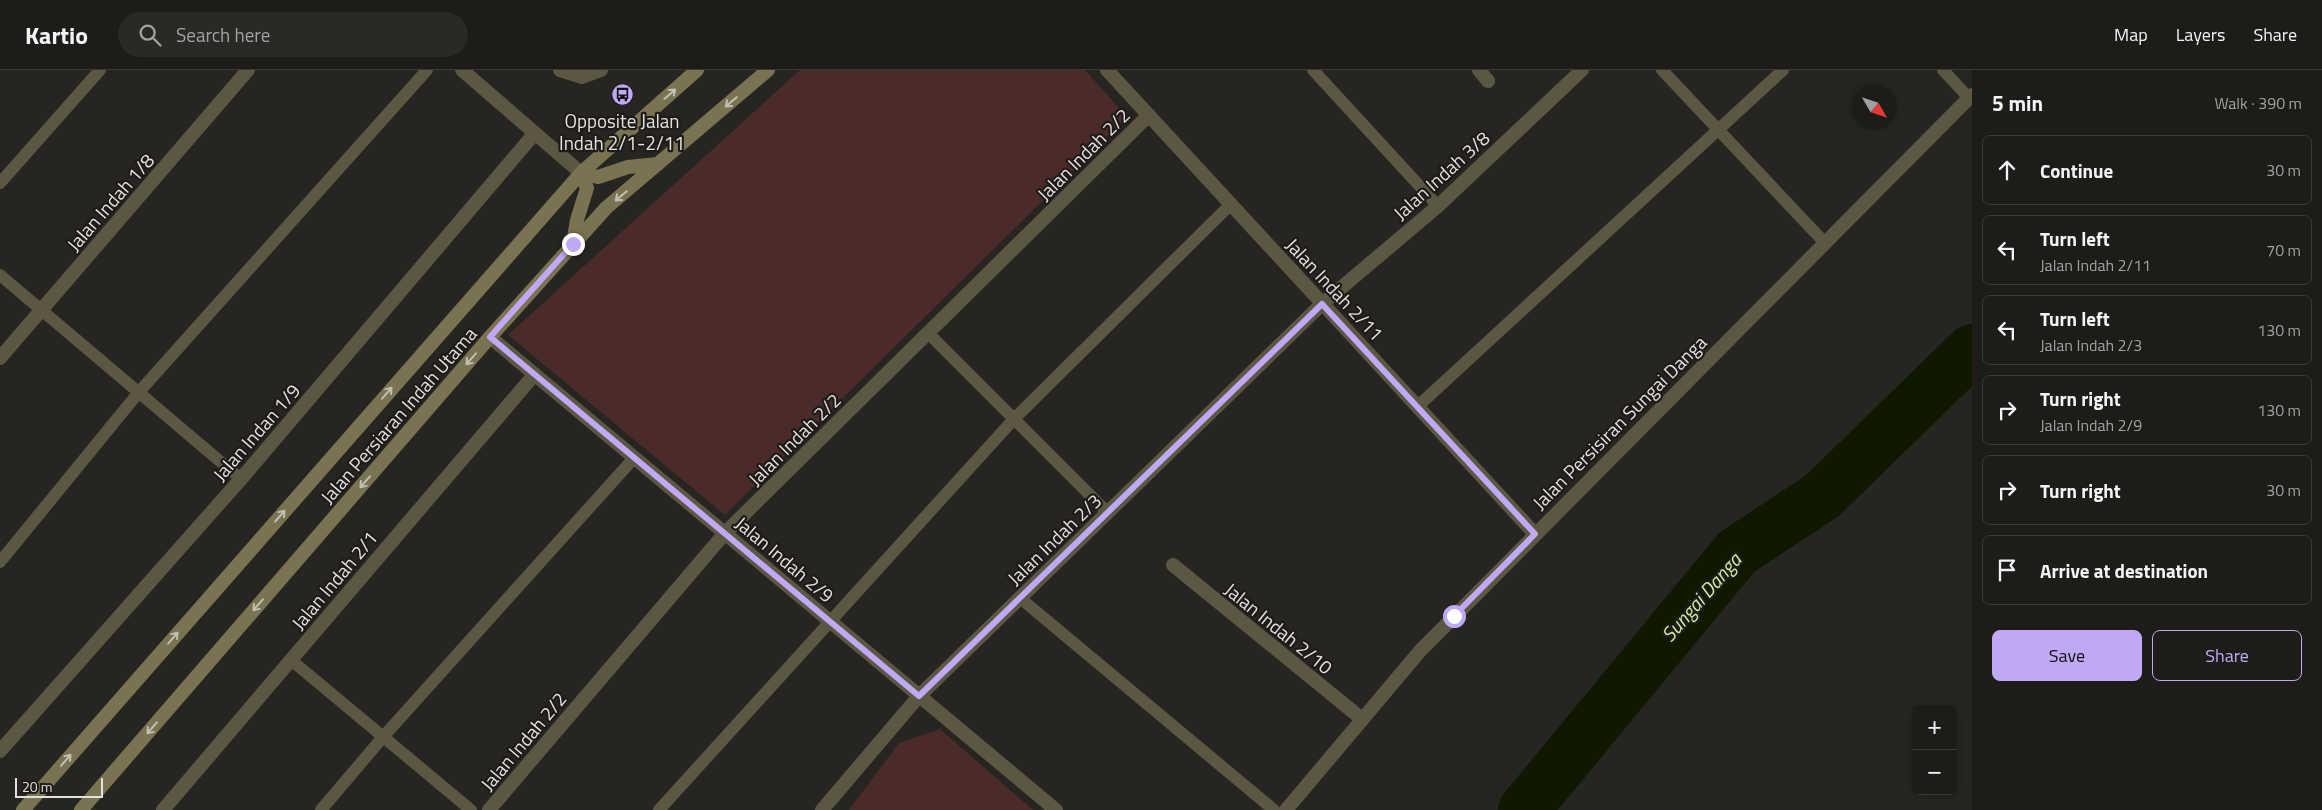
<!DOCTYPE html>
<html lang="en">
<head>
<meta charset="utf-8">
<style>
  body { margin:0; font-family:"Titillium Web",sans-serif; background:#2a2926; color:#f1f3f6 }
  .controls { position:absolute; right:15px; bottom:15px; display:grid; overflow:hidden; border-radius:8px; box-shadow:0 2px 8px #0003 }
  .controls button { width:45px; height:45px; display:grid; place-items:center; padding:0; border:0; border-bottom:1px solid #3b3a38; background:#1d1c19; color:#f1f3f6; font:25px sans-serif }
  .compass { position:absolute; left:1852px; top:15px; width:45px; height:45px; border-radius:50%; background:#1d1c19; box-shadow:0 2px 8px #0003; rotate:129deg }
  .scale { position:absolute; left:15px; bottom:12px; width:88px; box-sizing:border-box; padding-left:5px; border:2px solid #e2e1de; border-top:0; font-size:14px; line-height:18px; white-space:nowrap; color:#e2e1de; -webkit-text-stroke:4px #1e1b18; paint-order:stroke }
  .stop { position:absolute; width:15px; height:15px; margin:-11px; border:4px solid #c0a8f4; border-radius:50%; background:#fff }
  .stop.end { background:#c0a8f4; border-color:#fff; box-shadow:0 1px 5px #0008 }
  .list { margin:0; padding:0; list-style:none }
  h2 { display:flex; justify-content:space-between; align-items:center; height:65px; margin:0; padding:0 20px; font-size:21px }
  h2 small { font-size:16px; font-weight:400; color:#a0a1a2 }
  .list li { display:grid; grid-template-columns:32px 1fr auto; gap:15px; align-items:center; box-sizing:border-box; height:70px; margin:0 10px 10px; padding:0 10px; border:1px solid #3b3a38; border-radius:8px }
  .list b { display:block; font-size:19px; white-space:nowrap }
  .list p { margin:0; font-size:16px; white-space:nowrap; color:#a0a1a2 }
  .list em { font-size:16px; font-style:normal; color:#a0a1a2 }
  .actions { display:flex; gap:10px; padding:15px 20px }
  .actions a { flex:1; padding:11px 0; border:1px solid #c0a8f4; border-radius:8px; text-align:center; font-size:18px; color:#c0a8f4 }
  .actions .main { background:#c0a8f4; color:#111 }
  .icon { flex:none; width:28px; height:28px; fill:none; stroke:currentColor; stroke-width:2; stroke-linecap:round; stroke-linejoin:round }
  .map { position:relative; flex:none; width:1972px; height:740px; overflow:hidden }
  header { display:flex; align-items:center; gap:30px; box-sizing:border-box; height:70px; padding:0 25px; background:#1d1c19; border-bottom:1px solid #3b3a38 }
  header strong { font-size:24px }
  nav { display:flex; gap:28px; margin-inline-start:auto; font-size:18px }
  .search { width:350px; height:45px; background:#2a2926; display:flex; align-items:center; gap:12px; box-sizing:border-box; padding:0 18px; border-radius:28px; color:#a0a1a2; font-size:19px }
  main { display:flex }
  aside { flex:1; background:#1d1c19 }
  .map>svg:first-child { display:block }
  .green { fill:#4b2a2a }
  .lines { fill:none; stroke-linecap:round; stroke-linejoin:round }
  .river { stroke:#0e1900; stroke-width:52 }
  .service { stroke:#5b5742; stroke-width:12 }
  .minor { stroke:#5b5742; stroke-width:14 }
  .secondary { stroke:#797351; stroke-width:14 }
  .oneway { stroke:#c2c0b4 }
  .route { stroke:#c0a8f4; stroke-width:6 }
  .labels { text-anchor:middle; dominant-baseline:central; stroke-width:4.5; stroke-linejoin:round; paint-order:stroke }
  .poi-label { font-size:19px; fill:#e2e1de; stroke:#1e1b18 }
  .street-label { font-size:19px; fill:#e2e1de; stroke:#1e1b18 }
  .water-label { font-size:20px; font-style:italic; fill:#ceeea2; stroke:#1e1b18 }
</style>
</head>
<body>
<header>
<strong>Kartio</strong>
<div class="search"><svg class="icon" aria-label="search" viewBox="0 0 24 24"><circle cx="10" cy="10" r="6"/><path d="M15 15l6 6"/></svg>Search here</div>
<nav><a>Map</a><a>Layers</a><a>Share</a></nav>
</header>
<main>
<div class="map">
<svg width="1972" height="740" viewBox="0 0 1972 740">
  <rect width="100%" height="100%" fill="#272521"/>
  <path class="green" d="M 800,0 L 1085,0 L 1127,47 L 725,445 L 508,265 Z
    M 940,659 L 1033,740 L 849,740 L 899,673 Z"/>
  <g class="lines">
    <path class="river" d="M 1524,740 L 1737,482 L 1822,426 L 1972,280"/>
    <path class="service" d="M 1313,0 L 1438,136
      M 1662,0 L 1824,172
      M 1943,0 L 1969,28
      M 0,113 L 100,0
      M 0,205 L 241,409
      M 928,263 L 1108,443
      M 1417,337 L 1783,0
      M 0,492 L 139,322 L 427,0
      M 1020,528 L 1274,740
      M 291,590 L 471,740
      M 321,740 L 383,667 L 634,388
      M 659,740 L 1014,349 L 1231,134"/>
    <path class="minor" d="M 462,0 L 581,103
      M 560,0 L 582,7 L 601,0
      M 1107,0 L 1535,464
      M 1479,0 L 1488,11
      M 490,267 L 1056,740
      M 0,288 L 248,0
      M 1173,495 L 1362,649
      M 0,681 L 241,409 L 535,63
      M 163,740 L 534,305
      M 489,740 L 725,463 L 1149,45
      M 822,740 L 919,626 L 1322,234 L 1438,136 L 1582,0
      M 1286,740 L 1420,581 L 1972,25"/>
    <path class="secondary" d="M 581,103 L 598,107 L 628,97 L 658,94
      M 573,174 L 577,150 L 587,118 L 581,103
      M 23,740 L 581,103 L 697,0
      M 81,740 L 490,267 L 606,138 L 768,0"/>
  </g>
  <defs><path id="oneway-shaft" d="M-6 0H5M1.5-3L5.5 0L1.5 3" fill="none" stroke-width="1.6" stroke-linecap="round" stroke-linejoin="round" transform="scale(1.25)"/></defs>
  <g class="oneway">
    <use href="#oneway-shaft" transform="translate(670 24) rotate(-41)"/>
    <use href="#oneway-shaft" transform="translate(731 32) rotate(140)"/>
    <use href="#oneway-shaft" transform="translate(621 126) rotate(140)"/>
    <use href="#oneway-shaft" transform="translate(471 289) rotate(131)"/>
    <use href="#oneway-shaft" transform="translate(387 323) rotate(-49)"/>
    <use href="#oneway-shaft" transform="translate(365 412) rotate(131)"/>
    <use href="#oneway-shaft" transform="translate(280 446) rotate(-49)"/>
    <use href="#oneway-shaft" transform="translate(258 535) rotate(131)"/>
    <use href="#oneway-shaft" transform="translate(173 568) rotate(-49)"/>
    <use href="#oneway-shaft" transform="translate(152 658) rotate(131)"/>
    <use href="#oneway-shaft" transform="translate(66 690) rotate(-49)"/>
  </g>
  <g class="lines">
    <path class="route" d="M 573,174 L 490,267 L 919,626 L 1322,234 L 1535,464 L 1454,546"/>
  </g>
  <defs>
    <symbol id="bus-disc" viewBox="-11 -11 22 22"><circle r="9.5" fill="#c0a8f4" stroke="#1e1b18"/><path d="M-5-6H5V4H4V6H2V4H-2V6H-4V4H-5ZM-3.5-4V0h7V-4ZM-3.5 1.2v1.5H-2V1.2ZM2 1.2v1.5H3.5V1.2Z" fill="#111"/></symbol>
  </defs>
  <g fill-rule="evenodd">
    <use href="#bus-disc" x="610" y="12" width="25" height="25"/>
  </g>
  <g class="labels">
    <g class="poi-label">
      <text x="622" y="50">Opposite Jalan<tspan x="622" dy="22">Indah 2/1-2/11</tspan></text>
    </g>
    <g class="street-label">
      <text transform="translate(1083 84) rotate(-45)">Jalan Indah 2/2</text>
      <text transform="translate(1441 105) rotate(-42)">Jalan Indah 3/8</text>
      <text transform="translate(110 132) rotate(-49)">Jalan Indah 1/8</text>
      <text transform="translate(1335 219) rotate(47)">Jalan Indah 2/11</text>
      <text transform="translate(398 345) rotate(-49)">Jalan Persiaran Indah Utama</text>
      <text transform="translate(1619 352) rotate(-45)">Jalan Persisiran Sungai Danga</text>
      <text transform="translate(256 362) rotate(-49)">Jalan Indan 1/9</text>
      <text transform="translate(794 369) rotate(-45)">Jalan Indah 2/2</text>
      <text transform="translate(1054 469) rotate(-44)">Jalan Indah 2/3</text>
      <text transform="translate(785 489) rotate(40)">Jalan Indah 2/9</text>
      <text transform="translate(334 510) rotate(-50)">Jalan Indah 2/1</text>
      <text transform="translate(1279 558) rotate(39)">Jalan Indah 2/10</text>
      <text transform="translate(523 671) rotate(-50)">Jalan Indah 2/2</text>
    </g>
    <g class="water-label">
      <text transform="translate(1701 527) rotate(-49)">Sungai Danga</text>
    </g>
  </g>
</svg>
<div class="controls">
<button>+</button>
<button>−</button>
</div>
<svg class="compass" viewBox="-18 -18 36 36"><path d="M0-13l5 13h-10z" fill="#e53935"/><path d="M0 13l5-13h-10z" fill="#a0a1a2"/></svg>
<div class="scale">20 m</div>
<div class="stop" style="left:1454px;top:546px"></div>
<div class="stop end" style="left:573px;top:174px"></div>
</div>
<aside>
<h2>5 min<small>Walk · 390 m</small></h2>
<ul class="list">
<li><svg class="icon" aria-label="ahead" viewBox="0 0 24 24"><path d="M12 20V5M6 11l6-6 6 6"/></svg><div><b>Continue</b></div><em>30 m</em></li>
<li><svg class="icon" aria-label="left" viewBox="0 0 24 24"><path d="M17 20v-9H6M10 6l-5 5 5 5"/></svg><div><b>Turn left</b><p>Jalan Indah 2/11</p></div><em>70 m</em></li>
<li><svg class="icon" aria-label="left" viewBox="0 0 24 24"><path d="M17 20v-9H6M10 6l-5 5 5 5"/></svg><div><b>Turn left</b><p>Jalan Indah 2/3</p></div><em>130 m</em></li>
<li><svg class="icon" aria-label="right" viewBox="0 0 24 24"><path d="M7 20v-9h11M14 6l5 5-5 5"/></svg><div><b>Turn right</b><p>Jalan Indah 2/9</p></div><em>130 m</em></li>
<li><svg class="icon" aria-label="right" viewBox="0 0 24 24"><path d="M7 20v-9h11M14 6l5 5-5 5"/></svg><div><b>Turn right</b></div><em>30 m</em></li>
<li><svg class="icon" aria-label="arrive" viewBox="0 0 24 24"><path d="M6 21V4h12l-3 4 3 4H6"/></svg><div><b>Arrive at destination</b></div></li>
</ul>
<div class="actions"><a class="main">Save</a><a>Share</a></div>
</aside>
</main>
</body>
</html>
